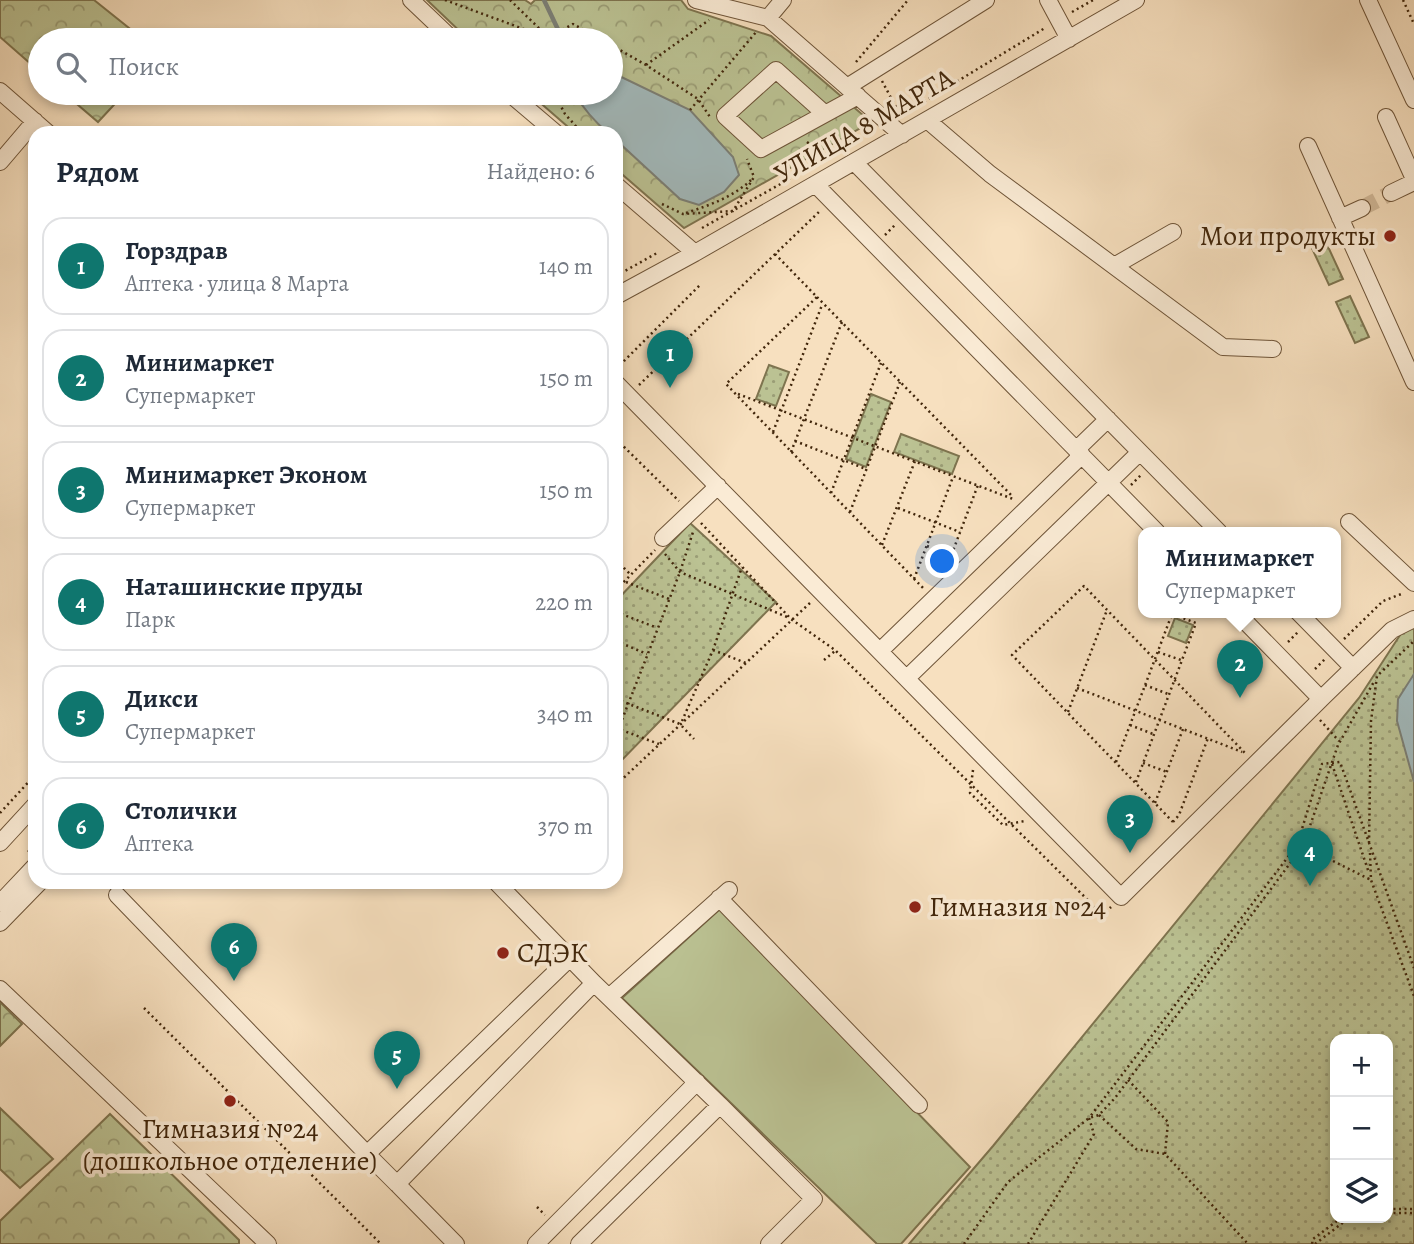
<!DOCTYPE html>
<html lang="ru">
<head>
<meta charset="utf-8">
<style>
  body { margin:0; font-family:Alegreya,serif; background:#f6f6f7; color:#1f2937 }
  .controls { position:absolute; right:21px; bottom:21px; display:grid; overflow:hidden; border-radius:14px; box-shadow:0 4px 10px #0003 }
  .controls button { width:63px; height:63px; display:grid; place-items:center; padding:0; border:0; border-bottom:2px solid #e0e1e3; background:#fff; color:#1f2937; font:35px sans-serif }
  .you { position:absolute; left:943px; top:562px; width:24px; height:24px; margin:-18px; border:5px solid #fff; border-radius:50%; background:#1a73e8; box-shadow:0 0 0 10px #1a73e833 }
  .badge { display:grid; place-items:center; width:46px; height:46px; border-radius:50%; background:#0f766e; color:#fff; font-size:23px; font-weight:700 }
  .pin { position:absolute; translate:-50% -58px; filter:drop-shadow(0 2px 4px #0008) }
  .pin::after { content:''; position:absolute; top:37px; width:24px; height:21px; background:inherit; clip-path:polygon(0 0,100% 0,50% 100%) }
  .popup { position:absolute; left:1138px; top:527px; width:203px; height:91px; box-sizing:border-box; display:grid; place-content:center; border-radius:14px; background:#fff; filter:drop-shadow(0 2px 5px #0005); font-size:23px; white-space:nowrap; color:#747a83 }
  .popup b { font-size:26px; color:#1f2937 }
  .popup::after { content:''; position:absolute; left:50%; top:100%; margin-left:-14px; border:14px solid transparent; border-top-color:#fff }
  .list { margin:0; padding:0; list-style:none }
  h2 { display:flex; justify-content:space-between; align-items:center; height:91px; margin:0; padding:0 28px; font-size:30px }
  h2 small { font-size:23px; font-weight:400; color:#747a83 }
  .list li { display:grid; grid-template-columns:46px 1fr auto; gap:21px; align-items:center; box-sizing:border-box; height:98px; margin:0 14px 14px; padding:0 14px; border:2px solid #e0e1e3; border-radius:21px }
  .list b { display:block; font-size:26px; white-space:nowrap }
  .list p { margin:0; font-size:23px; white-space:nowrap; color:#747a83 }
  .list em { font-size:23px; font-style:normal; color:#747a83 }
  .icon { flex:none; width:38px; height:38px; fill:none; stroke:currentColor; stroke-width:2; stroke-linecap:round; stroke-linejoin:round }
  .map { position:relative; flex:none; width:1414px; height:1244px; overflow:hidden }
  .search { position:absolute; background:#fff; box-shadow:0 4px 10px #0003; left:28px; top:28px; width:595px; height:77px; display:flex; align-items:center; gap:18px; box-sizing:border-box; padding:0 24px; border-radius:38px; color:#747a83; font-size:26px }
  .panel { position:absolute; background:#fff; box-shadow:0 4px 10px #0003; left:28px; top:126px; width:595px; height:763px; border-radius:21px }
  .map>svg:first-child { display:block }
  .forest { fill:url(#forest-crowns); stroke:#7e744f; stroke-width:2 }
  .park { fill:url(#park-dots); stroke:#7e744f; stroke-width:2; fill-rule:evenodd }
  .garden { fill:#bbc293; stroke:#7e744f; stroke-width:2 }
  .water { fill:#a2babd; stroke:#7b7f76; stroke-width:2 }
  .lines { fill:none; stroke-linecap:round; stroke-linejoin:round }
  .stream { stroke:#7b7f76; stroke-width:4.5 }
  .minor-tunnel { stroke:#d3bb9b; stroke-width:16; stroke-dasharray:16 8; stroke-linecap:butt }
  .minor-casing { stroke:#6e5438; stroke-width:18 }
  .path { stroke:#41260b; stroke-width:2.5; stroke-dasharray:2 3.5; stroke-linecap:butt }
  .minor { stroke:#faebd5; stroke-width:16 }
  .poi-dot { fill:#8f2418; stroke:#faebd5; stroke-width:2.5 }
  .labels { text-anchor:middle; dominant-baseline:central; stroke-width:7; stroke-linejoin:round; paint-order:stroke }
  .street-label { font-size:28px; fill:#41260b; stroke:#faebd5 }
  .poi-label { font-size:28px; fill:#41260b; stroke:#faebd5; text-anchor:start }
</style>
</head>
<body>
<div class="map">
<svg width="1414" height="1244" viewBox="0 0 1414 1244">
  <defs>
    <pattern id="forest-crowns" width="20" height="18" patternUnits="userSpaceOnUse" patternTransform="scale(1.75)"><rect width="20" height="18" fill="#bbc293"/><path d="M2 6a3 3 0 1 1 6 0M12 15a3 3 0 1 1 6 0" fill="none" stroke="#9a9d76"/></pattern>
    <pattern id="park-dots" width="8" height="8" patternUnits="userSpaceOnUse" patternTransform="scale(1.75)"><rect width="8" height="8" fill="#bbc293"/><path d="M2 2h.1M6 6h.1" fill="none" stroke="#9a9d76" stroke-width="1.8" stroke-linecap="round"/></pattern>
  </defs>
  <rect width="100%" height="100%" fill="#f7e0bf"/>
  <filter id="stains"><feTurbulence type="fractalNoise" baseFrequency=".00286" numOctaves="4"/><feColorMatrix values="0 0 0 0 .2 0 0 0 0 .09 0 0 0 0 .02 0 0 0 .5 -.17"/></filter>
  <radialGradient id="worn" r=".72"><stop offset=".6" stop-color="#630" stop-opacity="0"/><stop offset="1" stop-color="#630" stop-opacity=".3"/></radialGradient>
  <path class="forest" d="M 0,0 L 94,0 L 144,40 L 40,40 L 40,72 L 0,37 Z
    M 427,0 L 525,0 L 531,4 L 535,0 L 681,0 L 688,9 L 771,36 L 871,122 L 684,228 L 616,169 L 616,133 L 575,133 L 529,93 L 611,93 L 611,40 L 469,40 Z
    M 64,93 L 125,93 L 98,122 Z
    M 0,1002 L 22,1024 L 0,1046 Z
    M 0,1108 L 53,1159 L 20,1188 L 0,1169 Z
    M 110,1114 L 239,1240 L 239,1244 L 0,1244 L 0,1221 Z"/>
  <path class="park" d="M 1324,238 L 1343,279 L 1329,285 L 1310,244 Z
    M 1350,296 L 1369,337 L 1355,343 L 1336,302 Z
    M 769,365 L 789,372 L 776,406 L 756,399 Z
    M 871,394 L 891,402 L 866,467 L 846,459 Z
    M 901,434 L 959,456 L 952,474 L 894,452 Z
    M 690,523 L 776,602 L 616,766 L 616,601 Z
    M 1175,618 L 1193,625 L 1186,643 L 1168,636 Z
    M 1414,625 L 1414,1244 L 909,1244 L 993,1146 L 1359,698 L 1404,629 ZM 1335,1039 L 1388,1039 L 1388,1218 L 1335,1218 Z"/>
  <path class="garden" d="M 720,909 L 970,1167 L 901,1244 L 877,1244 L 622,998 Z"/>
  <path class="water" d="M 611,72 L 690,110 L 733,157 L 739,175 L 724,192 L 699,205 L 680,199 L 616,140 L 616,133 L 608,133 C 594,121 583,108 574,93 L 611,93 Z
    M 1414,674 L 1414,782 L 1397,721 L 1398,699 Z"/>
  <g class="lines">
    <path class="stream" d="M 544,0 L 563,40"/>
    <path class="minor-tunnel" d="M 1362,208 L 1391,193"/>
    <defs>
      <path id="minor" d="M 411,0 L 453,40
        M 696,0 L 768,18
        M 783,0 L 768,18 L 902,135
        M 1048,0 L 1069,39
        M 1368,0 L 1414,100
        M 847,87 L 986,0
        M 0,91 L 48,133
        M 509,93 L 556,133
        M 824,113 L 776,70 L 725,116 L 761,149 L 858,96
        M 1386,117 L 1414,179
        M 927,120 L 990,174 L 1223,347 L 1273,349
        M 1308,146 L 1414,382
        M 0,162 L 35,121
        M 854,162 L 1219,532
        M 815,184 L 1157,532
        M 616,185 L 695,253
        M 1391,193 L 1414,182
        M 1340,218 L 1362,208
        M 1114,266 L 1173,232
        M 616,296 L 695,253 L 1136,0
        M 616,383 L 1121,897 L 1321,699 L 1236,612
        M 1076,450 L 1108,419
        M 1349,522 L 1414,583
        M 663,538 L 718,486
        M 1298,612 L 1353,668
        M 880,651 L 1082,455
        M 907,678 L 1140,452
        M 1321,699 L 1392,630 L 1414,619
        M 0,843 L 35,805
        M 496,882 L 594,983 L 720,1105 L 579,1244
        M 117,895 L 367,1154
        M 719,898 L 919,1105
        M 0,903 L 35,866
        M 0,923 L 40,882
        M 0,989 L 268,1244
        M 609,997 L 729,890
        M 720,1105 L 814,1199 L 769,1244
        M 397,1184 L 367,1154 L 570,958
        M 456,1244 L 397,1184 L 594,983
        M 536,1244 L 697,1082"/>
    </defs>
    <use href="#minor" class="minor-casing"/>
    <path class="path" d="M 445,0 L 548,38 L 573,24 L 602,40
      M 510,0 L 546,35
      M 1403,0 L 1414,24
      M 1072,12 L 1093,0
      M 611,45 L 646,65 L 698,99 L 710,117
      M 856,62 L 908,0
      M 646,65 L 709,20
      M 882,81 L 897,109
      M 554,93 L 565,114 L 582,133
      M 690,110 L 757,31
      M 910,110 L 1045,28
      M 807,142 L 827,157
      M 662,204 L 683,214 L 733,211 L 754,177 L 747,159
      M 686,213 C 710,205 733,197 751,180
      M 702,228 L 859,140
      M 885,235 L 895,225
      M 775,254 L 817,297 L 726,384 L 923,588
      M 616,276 L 657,253
      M 817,297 L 1013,497
      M 616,369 L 701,284
      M 639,385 L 821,210
      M 738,394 L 1013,499
      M 773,432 L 822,305
      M 616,439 L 679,501
      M 795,441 L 866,469
      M 791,452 L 842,322
      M 1131,485 L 1141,475
      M 831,493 L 881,363
      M 898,508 L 960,532
      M 850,512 L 900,382
      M 701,523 L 791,619 L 835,650 L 1103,915 L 1111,907
      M 882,545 L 915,461
      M 927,546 L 951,556 L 978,485
      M 665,554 L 680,572 L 787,617
      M 616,560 L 631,575
      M 914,579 L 953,477
      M 626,582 L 669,599
      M 616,590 L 655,550
      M 616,612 L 655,627
      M 1344,639 L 1383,601 L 1404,593
      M 616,641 L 647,654
      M 1288,642 L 1298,632
      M 713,650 L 746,663
      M 1158,652 L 1181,660
      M 824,660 L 835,651
      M 1315,669 L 1325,659
      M 1145,685 L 1168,694
      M 1077,688 L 1242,752
      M 616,699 L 680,724 L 694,739
      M 1068,712 L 1107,610
      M 1320,720 L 1339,741
      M 682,721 L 713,650 L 742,567
      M 1130,725 L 1153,734
      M 616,728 L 659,744
      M 616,735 L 680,572 L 693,532
      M 1116,762 L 1172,614 L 1196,623 L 1136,782
      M 1143,763 L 1167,772
      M 1332,764 L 1369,873
      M 973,770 L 970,793 L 1003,825 L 1025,821
      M 616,785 L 811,602
      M 1155,803 L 1183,729
      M 0,813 L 35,775
      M 1173,822 L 1012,655 L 1084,586 L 1245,753
      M 1173,822 L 1179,815 L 1208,738
      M 1369,843 L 1371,721 L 1377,676 L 1414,641
      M 1303,846 L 1338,745 L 1375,680
      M 28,852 L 35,845
      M 1370,853 L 1371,880 L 1414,996
      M 474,882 L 481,889
      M 144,1008 L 381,1244
      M 1128,1080 L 1168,1122 L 1165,1154
      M 1099,1115 L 1136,1149 L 1165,1154 L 1248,1244
      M 537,1207 L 545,1215
      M 1388,1209 L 1414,1209
      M 1388,1213 L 1414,1213
      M 964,1244 L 1008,1182 L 1089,1118 L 1099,1115 L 1115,1098 L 1303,846 L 1371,880
      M 1028,1244 L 1094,1134 L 1089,1118 L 1297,845 L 1322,764 L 1340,762 L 1414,968
      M 1312,1244 L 1313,1239 L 1341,1218
      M 1315,1244 L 1349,1218"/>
    <use href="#minor" class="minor"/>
  </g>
  <g class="poi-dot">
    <circle cx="1390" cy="236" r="7"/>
    <circle cx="915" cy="907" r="7"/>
    <circle cx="503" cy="953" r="7"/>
    <circle cx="230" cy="1101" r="7"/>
  </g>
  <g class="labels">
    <g class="street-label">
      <text transform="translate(864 126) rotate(-30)">УЛИЦА 8 МАРТА</text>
    </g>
    <g class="poi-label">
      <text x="1376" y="236" text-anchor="end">Мои продукты</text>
      <text x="929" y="907">Гимназия №24</text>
      <text x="517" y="953">СДЭК</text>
      <text x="230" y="1129" text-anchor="middle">Гимназия №24<tspan x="230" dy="32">(дошкольное отделение)</tspan></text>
    </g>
  </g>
  <rect width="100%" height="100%" filter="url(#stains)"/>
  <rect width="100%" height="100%" fill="url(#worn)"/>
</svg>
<div class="controls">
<button>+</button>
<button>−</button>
<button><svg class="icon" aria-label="layers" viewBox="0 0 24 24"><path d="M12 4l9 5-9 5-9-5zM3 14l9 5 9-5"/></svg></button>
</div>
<div class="you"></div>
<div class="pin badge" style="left:670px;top:388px">1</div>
<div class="pin badge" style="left:1240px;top:698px">2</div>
<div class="popup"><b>Минимаркет</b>Супермаркет</div>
<div class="pin badge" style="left:1130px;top:853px">3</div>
<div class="pin badge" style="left:1310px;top:886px">4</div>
<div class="pin badge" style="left:397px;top:1089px">5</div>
<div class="pin badge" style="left:234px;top:981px">6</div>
<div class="search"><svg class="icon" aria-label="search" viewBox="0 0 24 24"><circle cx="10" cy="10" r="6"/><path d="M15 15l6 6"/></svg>Поиск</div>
<section class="panel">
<h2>Рядом<small>Найдено: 6</small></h2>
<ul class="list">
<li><span class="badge">1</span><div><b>Горздрав</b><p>Аптека · улица 8 Марта</p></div><em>140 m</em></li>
<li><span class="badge">2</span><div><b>Минимаркет</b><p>Супермаркет</p></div><em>150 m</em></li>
<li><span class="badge">3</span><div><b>Минимаркет Эконом</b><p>Супермаркет</p></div><em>150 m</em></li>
<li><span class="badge">4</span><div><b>Наташинские пруды</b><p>Парк</p></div><em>220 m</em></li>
<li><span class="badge">5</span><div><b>Дикси</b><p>Супермаркет</p></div><em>340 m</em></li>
<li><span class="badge">6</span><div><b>Столички</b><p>Аптека</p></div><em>370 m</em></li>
</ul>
</section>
</div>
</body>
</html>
